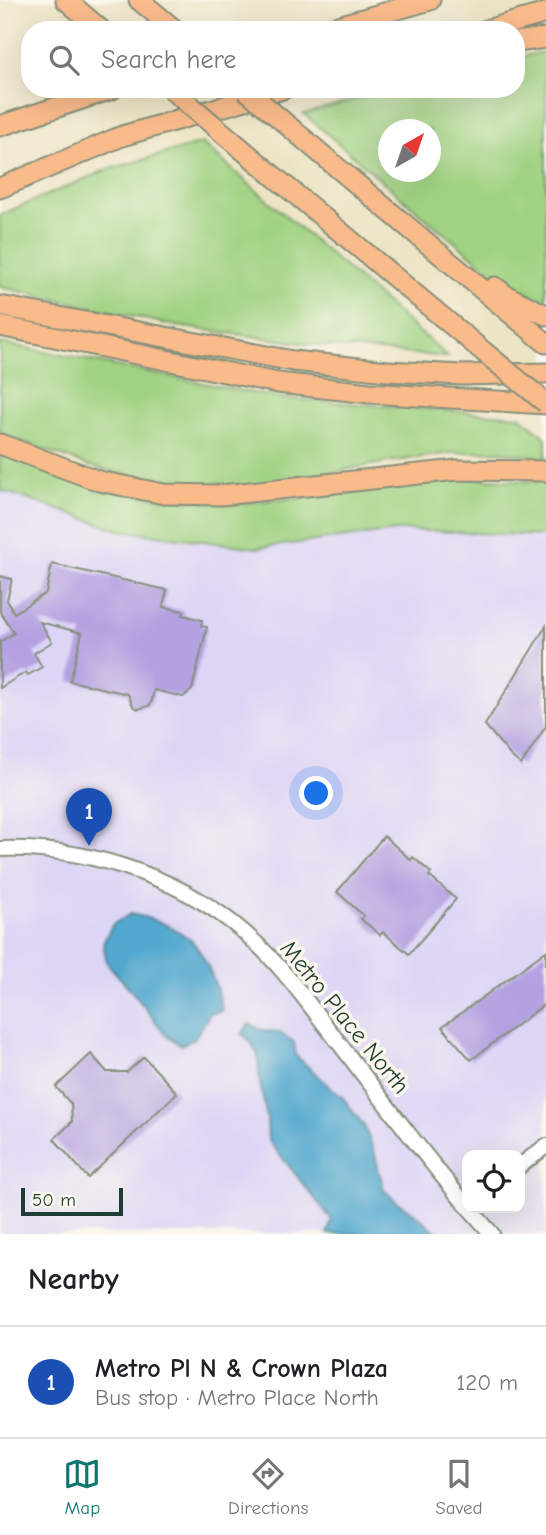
<!DOCTYPE html>
<html lang="en">
<head>
<meta charset="utf-8">
<style>
  body { margin:0; font-family:"Comic Neue",sans-serif; background:#f2f2f2; color:#202124 }
  .controls { position:absolute; right:21px; bottom:21px; display:grid; overflow:hidden; border-radius:14px; box-shadow:0 7px 28px #0002 }
  .controls button { width:63px; height:63px; display:grid; place-items:center; padding:0; border:0; border-bottom:2px solid #e0e0e0; background:#fff; color:#202124; font:35px sans-serif }
  .compass { position:absolute; left:378px; top:119px; width:63px; height:63px; border-radius:50%; background:#fff; box-shadow:0 7px 28px #0002; rotate:40deg }
  .scale { position:absolute; left:21px; bottom:18px; width:102px; box-sizing:border-box; padding-left:7px; border:4px solid #1f3d34; border-top:0; font-size:19px; line-height:24px; white-space:nowrap; color:#1f3d34; -webkit-text-stroke:5px #fbf7ec; paint-order:stroke }
  .you { position:absolute; left:317px; top:794px; width:24px; height:24px; margin:-18px; border:5px solid #fff; border-radius:50%; background:#1a73e8; box-shadow:0 0 0 10px #1a73e833 }
  .badge { display:grid; place-items:center; width:46px; height:46px; border-radius:50%; background:#0f766e; color:#fff; font-size:23px; font-weight:700 }
  .pin { position:absolute; translate:-50% -58px; filter:drop-shadow(0 2px 4px #0008) }
  .pin::after { content:''; position:absolute; top:37px; width:24px; height:21px; background:inherit; clip-path:polygon(0 0,100% 0,50% 100%) }
  .list { margin:0; padding:0; list-style:none }
  h2 { display:flex; justify-content:space-between; align-items:center; height:91px; margin:0; padding:0 28px; font-size:30px }
  h2 small { font-size:23px; font-weight:400; color:#757577 }
  .list li { display:grid; grid-template-columns:46px 1fr auto; gap:21px; align-items:center; box-sizing:border-box; height:112px; padding:0 28px; border-top:2px solid #e0e0e0 }
  .list b { display:block; font-size:26px; white-space:nowrap }
  .list p { margin:0; font-size:23px; white-space:nowrap; color:#757577 }
  .list em { font-size:23px; font-style:normal; color:#757577 }
  .icon { flex:none; width:38px; height:38px; fill:none; stroke:currentColor; stroke-width:2; stroke-linecap:round; stroke-linejoin:round }
  .map { position:relative; flex:none; width:546px; height:1234px; overflow:hidden }
  .search { position:absolute; background:#fff; box-shadow:0 7px 28px #0002; left:21px; right:21px; top:21px; height:77px; display:flex; align-items:center; gap:18px; box-sizing:border-box; padding:0 24px; border-radius:28px; color:#757577; font-size:26px }
  .sheet { height:203px; background:#fff }
  nav { display:flex; justify-content:space-around; align-items:center; box-sizing:border-box; height:98px; border-top:2px solid #e0e0e0; background:#fff; font-size:19px; color:#757577 }
  nav a { display:grid; justify-items:center; gap:4px }
  nav .on { color:#0f766e }
  .map>svg:first-child { display:block }
  .built { fill:#ddd5f6; fill-rule:evenodd }
  .green { fill:#a0d282; stroke:#60885b; stroke-width:2; fill-rule:evenodd }
  .water { fill:#53a8cf; stroke:#397282; stroke-width:2 }
  .building { fill:#b4a1e1 }
  .lines { fill:none; stroke-linecap:round; stroke-linejoin:round }
  .minor-casing { stroke:#86907c; stroke-width:18 }
  .highway-casing { stroke:#86907c; stroke-width:23 }
  .minor { stroke:#fff; stroke-width:14 }
  .highway { stroke:#fabb8b; stroke-width:19 }
  .highway-bridge-casing { stroke:#86907c; stroke-width:23; stroke-linecap:butt }
  .highway-bridge { stroke:#fabb8b; stroke-width:19 }
  .labels { text-anchor:middle; dominant-baseline:central; stroke-width:7; stroke-linejoin:round; paint-order:stroke }
  .street-label { font-size:24px; fill:#1f3d34; stroke:#fbf7ec }
</style>
</head>
<body>
<div class="map">
<svg width="546" height="1234" viewBox="0 0 546 1234">
  <rect width="100%" height="100%" fill="#fbf7ec"/>
  <filter id="ink" filterUnits="userSpaceOnUse"><feTurbulence type="fractalNoise" baseFrequency=".0143" numOctaves="2"/><feDisplacementMap in="SourceGraphic" scale="14" xChannelSelector="R" yChannelSelector="G"/><feConvolveMatrix kernelMatrix="1 2 1 2 8 2 1 2 1" color-interpolation-filters="sRGB"/></filter>
  <filter id="wash" filterUnits="userSpaceOnUse"><feTurbulence type="fractalNoise" baseFrequency=".00686" numOctaves="4" result="noise"/><feDisplacementMap in="SourceGraphic" scale="28" xChannelSelector="R" yChannelSelector="G"/><feGaussianBlur stdDeviation="1.57" result="paint"/><feColorMatrix in="noise" values="0 0 0 0 0 0 0 0 0 0 0 0 0 0 0 0 0 1.4 0 .05"/><feComposite in="paint" operator="in"/></filter>
  <g filter="url(#wash)">
    <rect width="100%" height="100%" fill="#ede4c5"/>
    <path class="built" d="M 0,490 L 119,530 L 257,548 L 405,530 L 546,536 L 546,1234 L 0,1234 ZM 467,1155 L 520,1155 L 520,1208 L 467,1208 Z"/>
    <path class="green" d="M 546,52 L 546,303 L 504,282 L 429,221 L 304,114 L 392,89 L 516,89 L 516,57 ZM 388,130 L 430,130 L 430,172 L 388,172 Z
      M 202,143 L 448,357 L 324,346 L 176,326 L 0,287 L 0,215 L 106,170 Z
      M 0,343 L 279,398 L 520,416 L 546,438 L 546,458 L 497,451 L 451,453 L 382,463 L 250,487 L 161,482 L 89,466 L 0,433 Z
      M 0,453 L 74,482 L 147,497 L 233,504 L 323,496 L 467,478 L 544,482 L 546,482 L 546,536 L 405,530 L 257,548 L 119,530 L 0,490 Z"/>
    <path class="water" d="M 131,914 C 151,918 171,925 187,937 C 204,949 219,991 222,1011 L 210,1013 L 194,1039 L 181,1045 L 167,1036 L 130,989 L 107,963 L 103,943 L 113,924 Z
      M 249,1024 L 265,1031 L 279,1032 L 294,1042 L 296,1056 L 343,1098 L 364,1126 L 374,1151 L 384,1190 L 397,1202 L 414,1213 L 439,1234 L 327,1234 L 332,1220 L 268,1140 L 267,1119 L 259,1078 L 258,1055 L 250,1041 L 242,1034 Z"/>
    <g id="blocks">
      <path class="building" d="M 52,564 L 167,590 L 163,607 L 184,611 L 183,615 L 202,620 L 201,626 L 207,627 L 192,690 L 183,697 L 154,690 L 152,700 L 149,706 L 138,709 L 133,706 L 128,694 L 70,681 L 82,633 L 40,622 L 52,642 L 34,653 L 42,667 L 28,675 L 26,672 L 0,688 L 0,642 L 14,633 L 0,612 L 0,576 L 12,579 L 7,600 L 14,613 L 46,593 Z
        M 546,626 L 546,726 L 521,765 L 510,755 L 485,725 Z
        M 384,836 L 411,860 L 413,857 L 431,873 L 429,876 L 456,899 L 409,954 L 383,932 L 380,935 L 361,919 L 364,916 L 337,892 Z
        M 546,951 L 546,1003 L 471,1060 L 442,1027 Z
        M 91,1054 L 107,1072 L 127,1072 L 144,1057 L 177,1093 L 88,1178 L 54,1139 L 72,1122 L 71,1104 L 56,1087 Z"/>
    </g>
  </g>
  <g filter="url(#ink)">
    <use href="#blocks" fill-opacity="0" stroke="#86907c" stroke-width="2"/>
    <g class="lines">
      <defs>
        <path id="minor" d="M 0,849 C 92,846 191,880 258,945 C 289,975 312,1009 339,1043 C 381,1098 422,1153 467,1206
          M 520,1166 L 546,1146
          M 469,1208 L 492,1234"/>
        <path id="highway" d="M 66,0 L 101,30
          M 139,0 L 175,30
          M 324,30 L 430,0
          M 486,30 L 546,13
          M 516,42 L 546,38
          M 0,126 L 112,89
          M 333,164 L 546,343
          M 276,178 L 484,352
          M 0,188 L 122,136 L 283,89
          M 495,287 L 507,296 L 546,315
          M 0,306 L 293,361 L 388,371 L 461,375 L 546,373
          M 0,326 L 278,383 L 369,393 L 546,404
          M 0,444 L 99,481 L 164,494 L 221,495 L 457,470 L 546,471"/>
      </defs>
      <use href="#minor" class="minor-casing"/>
      <use href="#highway" class="highway-casing"/>
      <use href="#minor" class="minor"/>
      <use href="#highway" class="highway"/>
      <defs>
        <path id="highway-bridge" d="M 171,89 L 276,178
          M 245,89 L 333,164
          M 484,352 L 546,403"/>
      </defs>
      <use href="#highway-bridge" class="highway-bridge-casing"/>
      <use href="#highway-bridge" class="highway-bridge"/>
    </g>
  </g>
  <g class="labels">
    <g class="street-label">
      <text transform="translate(345 1017) rotate(51)">Metro Place North</text>
    </g>
  </g>
</svg>
<div class="controls">
<button><svg class="icon" aria-label="locate" viewBox="0 0 24 24"><circle cx="12" cy="12" r="6"/><path d="M12 2v4M12 18v4M2 12h4M18 12h4"/></svg></button>
</div>
<svg class="compass" viewBox="-18 -18 36 36"><path d="M0-13l5 13h-10z" fill="#e53935"/><path d="M0 13l5-13h-10z" fill="#757577"/></svg>
<div class="scale">50 m</div>
<div class="you"></div>
<div class="pin badge" style="left:89px;top:846px;background:#1a4fb4">1</div>
<div class="search"><svg class="icon" aria-label="search" viewBox="0 0 24 24"><circle cx="10" cy="10" r="6"/><path d="M15 15l6 6"/></svg>Search here</div>
</div>
<section class="sheet">
<h2>Nearby<small></small></h2>
<ul class="list">
<li><span class="badge" style="background:#1a4fb4">1</span><div><b>Metro Pl N &amp; Crown Plaza</b><p>Bus stop · Metro Place North</p></div><em>120 m</em></li>
</ul>
</section>
<nav>
<a class="on"><svg class="icon" aria-label="map" viewBox="0 0 24 24"><path d="M3 6l6-2 6 2 6-2v14l-6 2-6-2-6 2zM9 4v14M15 6v14"/></svg>Map</a>
<a><svg class="icon" aria-label="directions" viewBox="0 0 24 24"><path d="M12 3l9 9-9 9-9-9zM9 14v-3h6M13 9l2 2-2 2"/></svg>Directions</a>
<a><svg class="icon" aria-label="saved" viewBox="0 0 24 24"><path d="M7 4h10v16l-5-4-5 4z"/></svg>Saved</a>
</nav>
</body>
</html>
